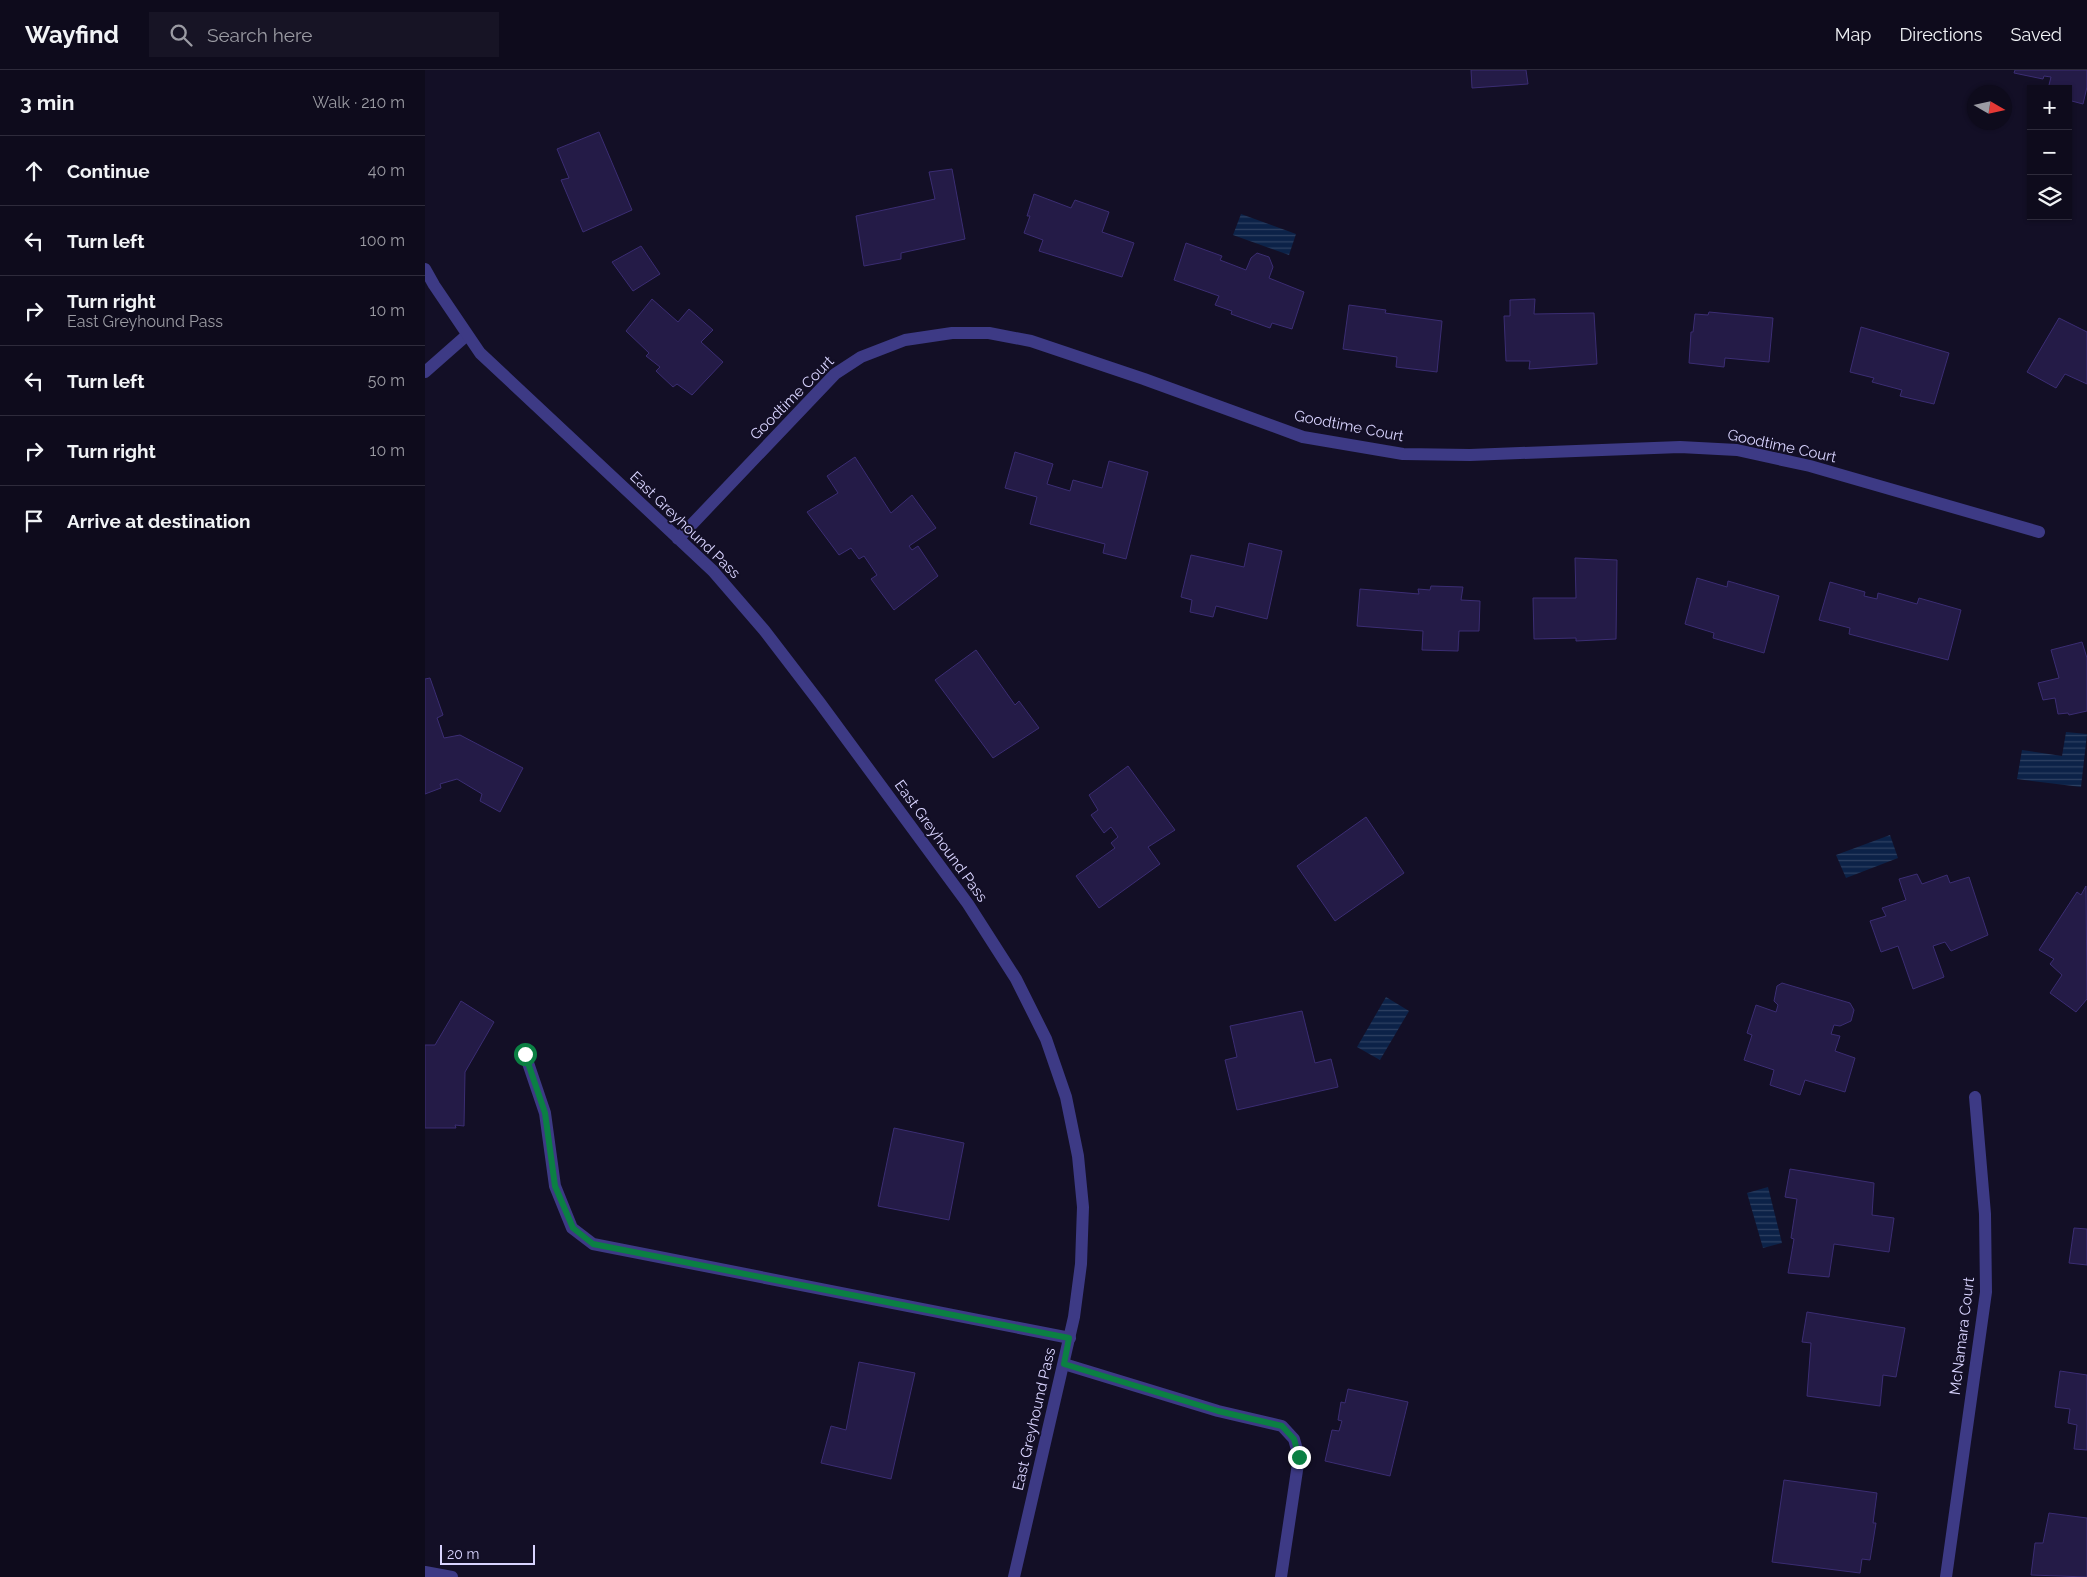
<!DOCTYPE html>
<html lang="en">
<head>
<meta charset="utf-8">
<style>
  body { margin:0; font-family:Raleway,sans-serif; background:#171425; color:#f1f3f6 }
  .controls { position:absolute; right:15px; top:15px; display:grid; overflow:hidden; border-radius:0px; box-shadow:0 1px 4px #0004 }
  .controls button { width:45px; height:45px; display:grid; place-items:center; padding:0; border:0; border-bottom:1px solid #2e2b3b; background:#0e0b1c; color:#f1f3f6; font:25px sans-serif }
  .compass { position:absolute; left:1542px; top:15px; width:45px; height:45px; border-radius:50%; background:#0e0b1c; box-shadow:0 1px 4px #0004; rotate:99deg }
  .scale { position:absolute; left:15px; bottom:12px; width:95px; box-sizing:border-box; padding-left:5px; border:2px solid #d9d4ff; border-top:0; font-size:14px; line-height:18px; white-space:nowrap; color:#d9d4ff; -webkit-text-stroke:4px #130f26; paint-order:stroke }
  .stop { position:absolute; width:15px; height:15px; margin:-11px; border:4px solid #0b8043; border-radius:50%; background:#fff }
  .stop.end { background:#0b8043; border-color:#fff; box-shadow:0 1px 5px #0008 }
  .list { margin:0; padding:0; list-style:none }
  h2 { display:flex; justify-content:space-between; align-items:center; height:65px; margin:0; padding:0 20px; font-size:21px }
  h2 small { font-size:16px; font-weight:400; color:#9b9ba3 }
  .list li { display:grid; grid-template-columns:32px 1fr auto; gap:15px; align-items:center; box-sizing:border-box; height:70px; padding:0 20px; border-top:1px solid #2e2b3b }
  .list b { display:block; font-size:19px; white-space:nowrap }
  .list p { margin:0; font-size:16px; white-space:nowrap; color:#9b9ba3 }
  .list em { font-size:16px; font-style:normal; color:#9b9ba3 }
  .icon { flex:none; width:28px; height:28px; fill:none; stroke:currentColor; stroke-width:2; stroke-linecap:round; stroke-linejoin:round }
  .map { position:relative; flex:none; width:1662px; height:1507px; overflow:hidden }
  header { display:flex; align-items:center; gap:30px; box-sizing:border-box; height:70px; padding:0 25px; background:#0e0b1c; border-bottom:1px solid #2e2b3b }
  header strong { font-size:24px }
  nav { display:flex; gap:28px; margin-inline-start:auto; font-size:18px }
  .search { width:350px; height:45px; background:#171425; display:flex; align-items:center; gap:12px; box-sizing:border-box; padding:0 18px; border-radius:0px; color:#9b9ba3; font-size:19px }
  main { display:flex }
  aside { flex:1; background:#0e0b1c }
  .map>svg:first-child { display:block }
  .water { fill:url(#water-rules) }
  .building { fill:#241b47; stroke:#3b2d73 }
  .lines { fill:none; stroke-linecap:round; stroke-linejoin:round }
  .lane { stroke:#3d3a85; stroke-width:12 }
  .street { stroke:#3d3a85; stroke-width:12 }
  .route { stroke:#0b8043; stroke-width:6 }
  .labels { text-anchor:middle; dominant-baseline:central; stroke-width:4; stroke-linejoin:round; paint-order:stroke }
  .street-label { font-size:15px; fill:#d9d4ff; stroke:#130f26 }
</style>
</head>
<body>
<header>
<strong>Wayfind</strong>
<div class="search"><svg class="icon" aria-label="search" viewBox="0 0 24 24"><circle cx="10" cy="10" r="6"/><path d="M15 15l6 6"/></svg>Search here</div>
<nav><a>Map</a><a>Directions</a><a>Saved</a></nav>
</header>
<main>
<aside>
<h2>3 min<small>Walk · 210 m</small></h2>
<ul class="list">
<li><svg class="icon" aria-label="ahead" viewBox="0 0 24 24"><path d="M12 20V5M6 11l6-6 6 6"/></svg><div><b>Continue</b></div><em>40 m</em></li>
<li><svg class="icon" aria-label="left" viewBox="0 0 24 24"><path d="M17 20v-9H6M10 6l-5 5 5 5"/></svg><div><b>Turn left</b></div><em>100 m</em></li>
<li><svg class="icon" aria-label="right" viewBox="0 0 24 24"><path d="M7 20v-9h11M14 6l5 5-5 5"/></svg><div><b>Turn right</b><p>East Greyhound Pass</p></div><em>10 m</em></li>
<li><svg class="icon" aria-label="left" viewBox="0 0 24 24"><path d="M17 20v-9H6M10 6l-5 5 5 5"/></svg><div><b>Turn left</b></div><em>50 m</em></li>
<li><svg class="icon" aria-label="right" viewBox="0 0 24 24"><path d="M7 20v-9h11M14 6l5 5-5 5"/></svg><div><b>Turn right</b></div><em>10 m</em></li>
<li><svg class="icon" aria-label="arrive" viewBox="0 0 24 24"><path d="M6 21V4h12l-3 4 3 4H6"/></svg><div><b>Arrive at destination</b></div></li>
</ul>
</aside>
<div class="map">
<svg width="1662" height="1507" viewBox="0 0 1662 1507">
  <defs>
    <pattern id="water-rules" width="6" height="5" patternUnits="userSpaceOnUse" patternTransform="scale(1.25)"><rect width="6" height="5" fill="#0c2248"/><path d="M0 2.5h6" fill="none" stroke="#2f4163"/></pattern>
  </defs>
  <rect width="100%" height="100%" fill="#130f26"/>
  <path class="water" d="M 816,144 L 871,164 L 864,185 L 808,165 Z
    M 1641,662 L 1662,664 L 1656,717 L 1592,709 L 1597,680 L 1637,686 Z
    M 1465,765 L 1473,788 L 1421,808 L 1411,785 Z
    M 961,927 L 984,941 L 955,990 L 932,977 Z
    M 1343,1117 L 1357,1173 L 1338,1178 L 1322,1123 Z"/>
  <path class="building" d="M 1046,0 L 1101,0 L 1103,14 L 1047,18 Z
    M 1590,0 L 1662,0 L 1662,17 L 1658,34 L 1643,30 L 1643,19 L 1623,19 L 1626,7 L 1619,6 L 1618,9 L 1589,3 Z
    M 174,62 L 207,140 L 158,162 L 136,110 L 144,108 L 132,79 Z
    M 527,99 L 540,169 L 476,183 L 476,189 L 439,196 L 431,146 L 510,129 L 504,102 Z
    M 609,124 L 646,138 L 650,130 L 684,142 L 677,162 L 709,173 L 697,207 L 614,181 L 618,170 L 599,163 L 605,146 L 602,146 Z
    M 761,173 L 797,186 L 795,190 L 821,200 L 826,188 L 832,183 L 844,187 L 848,197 L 844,208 L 879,222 L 867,259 L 847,253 L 845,258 L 806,244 L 807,241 L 790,235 L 794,226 L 749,210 Z
    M 216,176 L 235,204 L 208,221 L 187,192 Z
    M 227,229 L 253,252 L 264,239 L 288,260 L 276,272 L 298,292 L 267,325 L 252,314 L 248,317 L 231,301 L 235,297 L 221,286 L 224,283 L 201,261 Z
    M 1110,229 L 1109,244 L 1169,243 L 1172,294 L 1104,299 L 1105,291 L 1081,291 L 1079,246 L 1085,246 L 1085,230 Z
    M 924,235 L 961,240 L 960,243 L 1017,251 L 1012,302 L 971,297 L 972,287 L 918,279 Z
    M 1284,242 L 1348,248 L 1344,292 L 1300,288 L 1299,297 L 1264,293 L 1266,262 L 1268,262 L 1270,244 L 1283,245 Z
    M 1634,248 L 1662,262 L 1662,314 L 1640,304 L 1631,318 L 1602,302 Z
    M 1436,257 L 1524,283 L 1509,334 L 1475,326 L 1477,320 L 1447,312 L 1449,308 L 1425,302 Z
    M 590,382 L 628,394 L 622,414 L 645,421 L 648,410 L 677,418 L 684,391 L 723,402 L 701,489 L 678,483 L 680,474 L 605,454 L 612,427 L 580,418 Z
    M 430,387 L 466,443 L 487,425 L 511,458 L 484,476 L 487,480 L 493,476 L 513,506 L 469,540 L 446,509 L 452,505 L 439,486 L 434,489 L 426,478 L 414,485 L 382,442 L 413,423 L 402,406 Z
    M 824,473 L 857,481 L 842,549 L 791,536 L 788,547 L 765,542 L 767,530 L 756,527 L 766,485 L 819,497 Z
    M 1150,488 L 1192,490 L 1191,569 L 1151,571 L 1151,568 L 1109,569 L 1108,528 L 1151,528 Z
    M 1272,508 L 1302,517 L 1303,511 L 1354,526 L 1339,583 L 1288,568 L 1289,563 L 1260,554 Z
    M 1405,512 L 1440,522 L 1439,526 L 1452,529 L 1453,523 L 1492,534 L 1494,528 L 1536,540 L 1523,590 L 1424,564 L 1425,558 L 1394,550 Z
    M 1006,516 L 1038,517 L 1036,530 L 1055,531 L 1054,561 L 1034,561 L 1033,581 L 997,580 L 998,561 L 932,556 L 935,519 L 994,524 L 993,519 L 1005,520 Z
    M 1657,572 L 1662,588 L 1662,641 L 1644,645 L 1643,643 L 1633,644 L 1630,628 L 1618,630 L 1613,613 L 1634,608 L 1626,580 Z
    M 551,580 L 590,635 L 594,631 L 614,658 L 568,688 L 510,610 Z
    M 5,608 L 18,645 L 12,648 L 19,668 L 35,665 L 98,698 L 75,742 L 55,731 L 57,724 L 32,709 L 15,714 L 16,718 L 0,724 L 0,609 Z
    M 703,696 L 750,760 L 723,777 L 735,794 L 674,838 L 651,806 L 690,778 L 686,773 L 693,767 L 686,757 L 679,763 L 666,745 L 673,740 L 664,725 Z
    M 941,747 L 979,803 L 910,851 L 872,796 Z
    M 1492,804 L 1497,814 L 1522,805 L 1525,813 L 1544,807 L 1563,865 L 1526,881 L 1520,872 L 1508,876 L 1519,907 L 1488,919 L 1473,876 L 1456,882 L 1445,851 L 1461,846 L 1457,838 L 1481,830 L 1474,809 Z
    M 1661,816 L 1662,929 L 1651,942 L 1625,923 L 1637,905 L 1625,894 L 1629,889 L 1614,880 L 1652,822 L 1656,825 Z
    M 1357,913 L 1425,933 L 1429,940 L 1426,951 L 1415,956 L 1409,955 L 1406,964 L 1415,966 L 1410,981 L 1430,988 L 1420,1022 L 1380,1010 L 1375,1025 L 1345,1015 L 1349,1000 L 1319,990 L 1327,965 L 1322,963 L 1331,935 L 1351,942 L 1353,935 L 1349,931 L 1352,916 Z
    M 36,931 L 69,952 L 40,1002 L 39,1056 L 30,1055 L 31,1058 L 0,1058 L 0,975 L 10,975 Z
    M 877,941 L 890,993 L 906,989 L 913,1017 L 812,1040 L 800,990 L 812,987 L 805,956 Z
    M 469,1058 L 539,1073 L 524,1150 L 453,1136 Z
    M 1365,1099 L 1449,1113 L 1447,1145 L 1469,1148 L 1464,1182 L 1409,1174 L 1404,1207 L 1363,1203 L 1369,1169 L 1366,1168 L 1372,1129 L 1360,1127 Z
    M 1649,1158 L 1662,1159 L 1662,1195 L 1644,1193 Z
    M 1382,1242 L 1480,1258 L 1471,1307 L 1458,1305 L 1455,1336 L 1382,1326 L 1386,1273 L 1377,1272 Z
    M 434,1292 L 490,1303 L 466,1409 L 396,1393 L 406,1356 L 421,1360 Z
    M 1635,1301 L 1662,1305 L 1662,1380 L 1649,1379 L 1652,1355 L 1643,1353 L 1645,1339 L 1630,1337 Z
    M 923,1319 L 983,1332 L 965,1406 L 900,1391 L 907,1360 L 914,1361 L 917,1351 L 913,1350 L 916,1332 L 920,1333 Z
    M 1359,1410 L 1452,1423 L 1448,1453 L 1451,1453 L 1445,1490 L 1437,1489 L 1435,1503 L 1347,1492 Z
    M 1624,1443 L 1662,1448 L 1662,1507 L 1606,1505 L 1610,1473 L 1618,1473 Z"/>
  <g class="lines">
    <path class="lane" d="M 0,302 L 42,265
      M 100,984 L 120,1043 L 130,1116 L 147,1158 L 168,1174 L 645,1268
      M 639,1294 L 793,1341 L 857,1356 L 869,1369 L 874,1387 L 856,1507
      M 0,1502 L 27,1507"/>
    <path class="street" d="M 0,199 L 9,215 L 55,283 L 288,501 L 339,560 L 395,633 L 543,834 L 591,909 L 621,969 L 641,1027 L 653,1086 L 658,1137 L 656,1194 L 649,1247 L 589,1507
      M 253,469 L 410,304 L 436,287 L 480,270 L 527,263 L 564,263 L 606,271 L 719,309 L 878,367 L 978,384 L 1045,385 L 1255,377 L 1312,380 L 1385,396 L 1614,462
      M 1521,1507 L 1561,1222 L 1560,1144 L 1550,1027"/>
  </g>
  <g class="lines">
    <path class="route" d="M 100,984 L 120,1043 L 130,1116 L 148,1158 L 168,1174 L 644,1268 L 639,1294 L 793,1341 L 857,1356 L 869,1369 L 874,1387"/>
  </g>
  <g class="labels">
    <g class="street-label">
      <text transform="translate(367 328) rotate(-45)">Goodtime Court</text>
      <text transform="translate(924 356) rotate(11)">Goodtime Court</text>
      <text transform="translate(1357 376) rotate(12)">Goodtime Court</text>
      <text transform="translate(260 455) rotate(44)">East Greyhound Pass</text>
      <text transform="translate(516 771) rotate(54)">East Greyhound Pass</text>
      <text transform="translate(1537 1266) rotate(-83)">McNamara Court</text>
      <text transform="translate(609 1349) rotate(-77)">East Greyhound Pass</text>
    </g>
  </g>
</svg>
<div class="controls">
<button>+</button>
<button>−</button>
<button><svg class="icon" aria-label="layers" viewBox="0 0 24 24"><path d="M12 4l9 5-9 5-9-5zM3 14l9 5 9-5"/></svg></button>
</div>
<svg class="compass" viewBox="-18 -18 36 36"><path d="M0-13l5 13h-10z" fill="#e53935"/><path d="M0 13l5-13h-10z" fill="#9b9ba3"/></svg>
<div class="scale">20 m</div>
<div class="stop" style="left:100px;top:984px"></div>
<div class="stop end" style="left:874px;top:1387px"></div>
</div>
</main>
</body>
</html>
